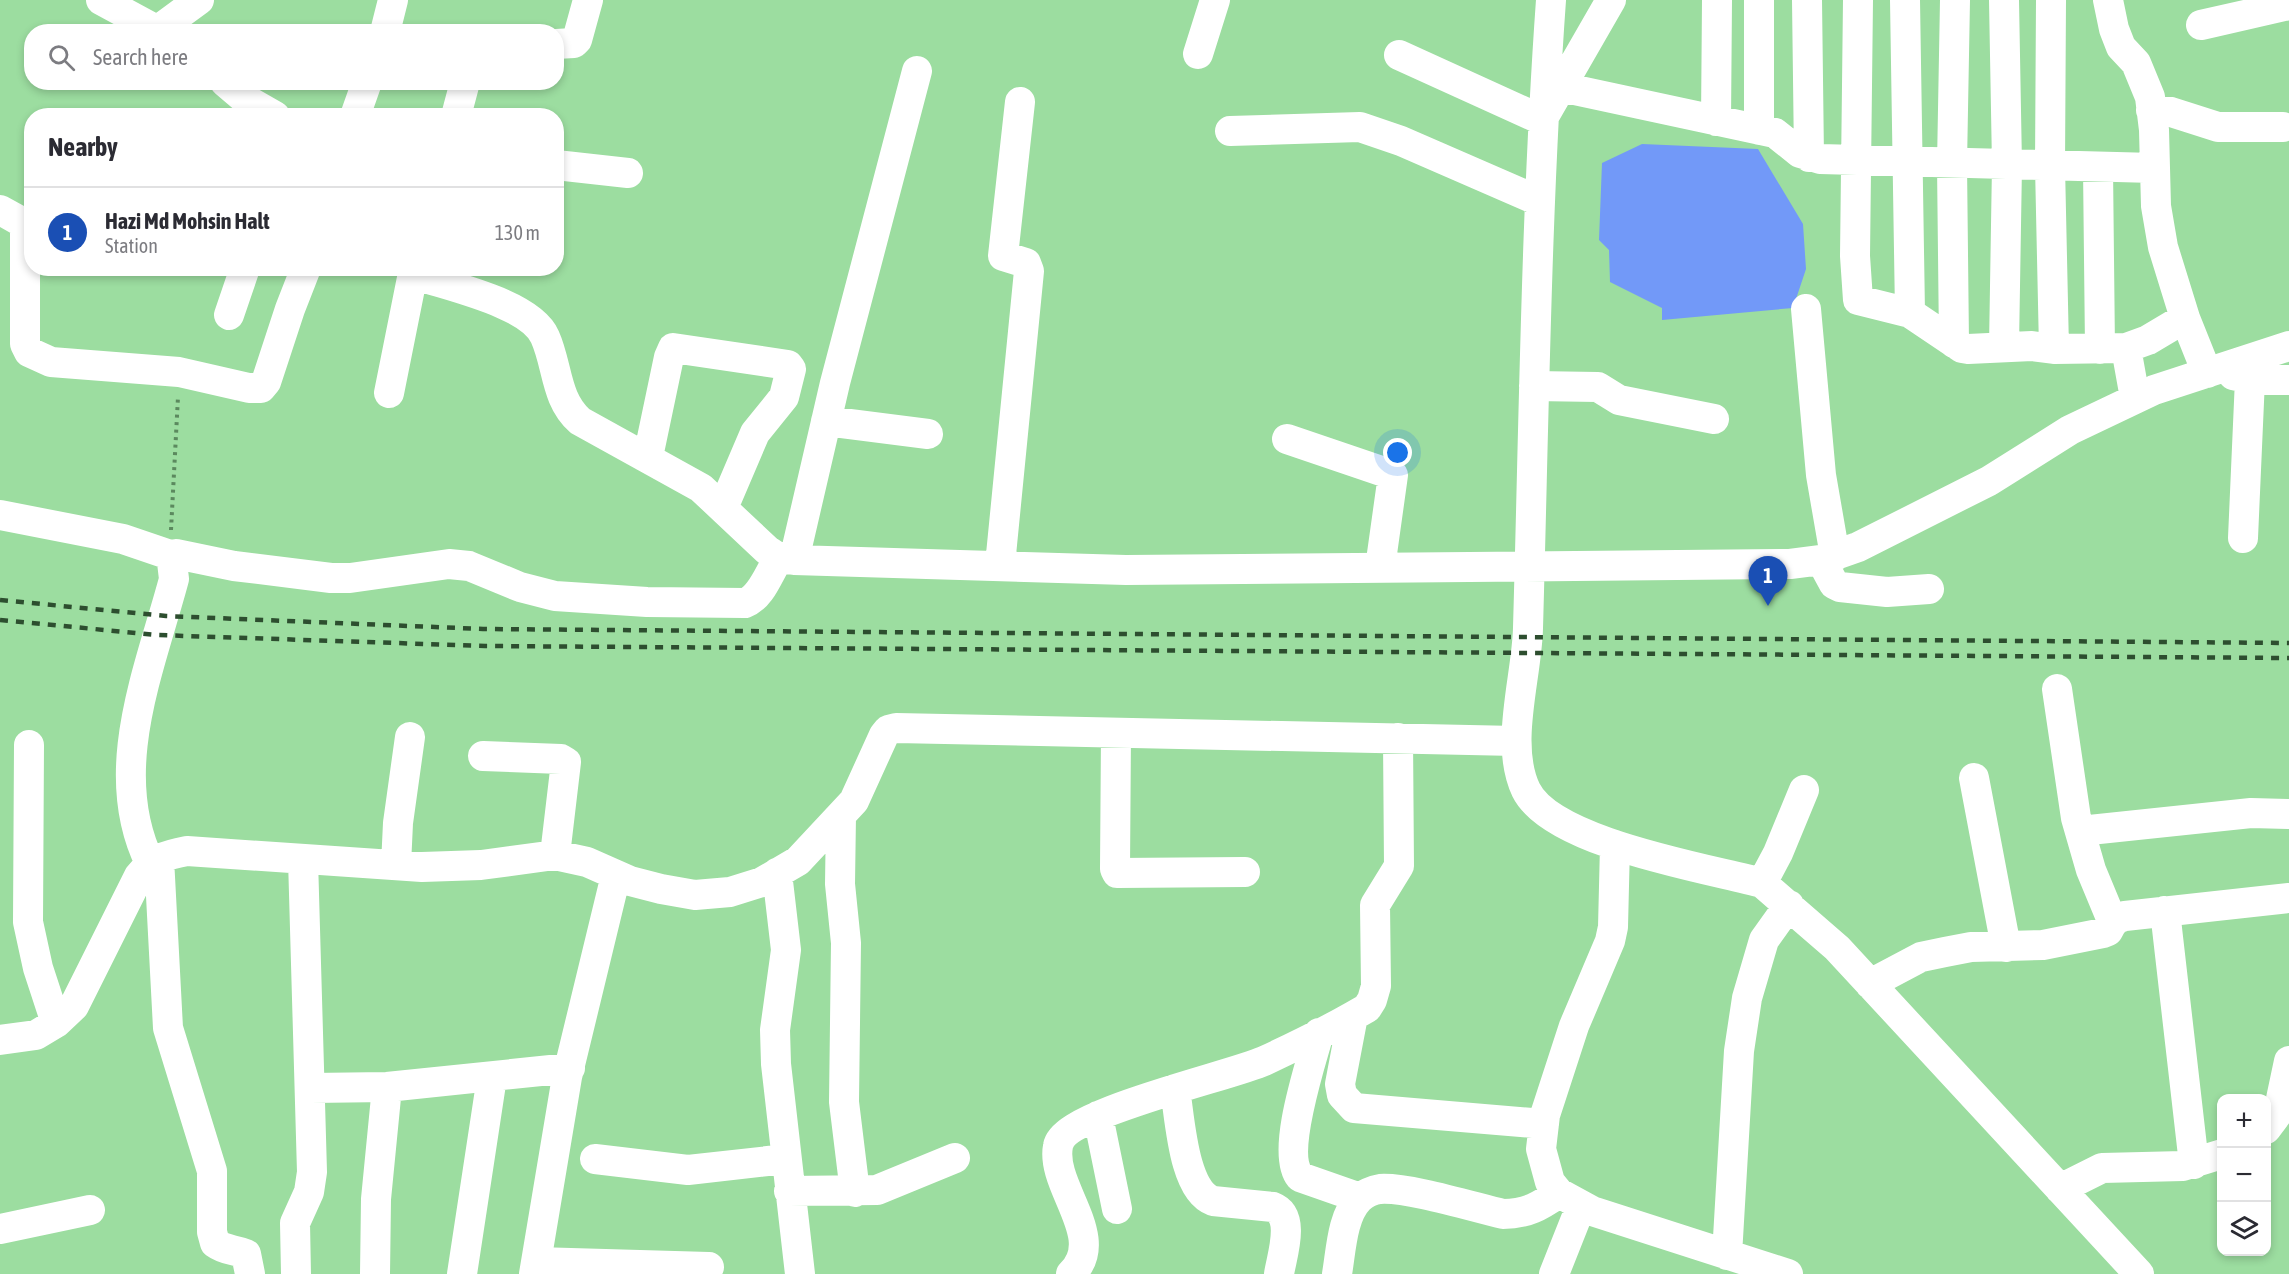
<!DOCTYPE html>
<html lang="en">
<head>
<meta charset="utf-8">
<style>
  body { margin:0; font-family:"Asap Condensed",sans-serif; background:#f7f7f7; color:#2b2b33 }
  .controls { position:absolute; right:18px; bottom:18px; display:grid; overflow:hidden; border-radius:12px; box-shadow:0 3px 9px #0003 }
  .controls button { width:54px; height:54px; display:grid; place-items:center; padding:0; border:0; border-bottom:2px solid #e1e1e2; background:#fff; color:#2b2b33; font:30px sans-serif }
  .you { position:absolute; left:1398px; top:453px; width:21px; height:21px; margin:-15px; border:4px solid #fff; border-radius:50%; background:#1a73e8; box-shadow:0 0 0 9px #1a73e833 }
  .badge { display:grid; place-items:center; width:39px; height:39px; border-radius:50%; background:#111827; color:#fff; font-size:20px; font-weight:700 }
  .pin { position:absolute; translate:-50% -50px; filter:drop-shadow(0 2px 3px #0008) }
  .pin::after { content:''; position:absolute; top:32px; width:21px; height:18px; background:inherit; clip-path:polygon(0 0,100% 0,50% 100%) }
  .list { margin:0; padding:0; list-style:none }
  h2 { display:flex; justify-content:space-between; align-items:center; height:78px; margin:0; padding:0 24px; font-size:26px }
  h2 small { font-size:20px; font-weight:400; color:#7c7c81 }
  .list li { display:grid; grid-template-columns:39px 1fr auto; gap:18px; align-items:center; box-sizing:border-box; height:90px; padding:0 24px; border-top:2px solid #e1e1e2 }
  .list b { display:block; font-size:22px; white-space:nowrap }
  .list p { margin:0; font-size:20px; white-space:nowrap; color:#7c7c81 }
  .list em { font-size:20px; font-style:normal; color:#7c7c81 }
  .icon { flex:none; width:33px; height:33px; fill:none; stroke:currentColor; stroke-width:2; stroke-linecap:round; stroke-linejoin:round }
  .map { position:relative; flex:none; width:2289px; height:1274px; overflow:hidden }
  .search { position:absolute; background:#fff; box-shadow:0 3px 9px #0003; left:24px; top:24px; width:540px; height:66px; display:flex; align-items:center; gap:15px; box-sizing:border-box; padding:0 21px; border-radius:24px; color:#7c7c81; font-size:22px }
  .panel { position:absolute; background:#fff; box-shadow:0 3px 9px #0003; left:24px; top:108px; width:540px; height:168px; border-radius:24px }
  .map>svg:first-child { display:block }
  .water { fill:#7299f8 }
  .lines { fill:none; stroke-linecap:round; stroke-linejoin:round }
  .path { stroke:#5b895e; stroke-width:4; stroke-dasharray:3 4.5; stroke-linecap:butt }
  .minor { stroke:#fff; stroke-width:30 }
  .rail { stroke:#2d4e2f; stroke-width:4.5; stroke-dasharray:8 8; stroke-linecap:butt }
</style>
</head>
<body>
<div class="map">
<svg width="2289" height="1274" viewBox="0 0 2289 1274">
  <rect width="100%" height="100%" fill="#9cdda0"/>
  <path class="water" d="M 1642,144 L 1758,149 L 1803,224 L 1806,269 L 1793,308 L 1662,320 L 1662,308 L 1610,282 L 1609,250 L 1599,240 L 1602,163 Z"/>
  <g class="lines">
    <path class="path" d="M 171,530 L 178,397"/>
    <path class="minor" d="M 101,0 L 160,32
      M 1551,0 C 1536,209 1534,418 1528,628 C 1527,677 1504,744 1526,790 C 1552,843 1706,868 1762,883 L 1837,948 L 2139,1274
      M 1807,0 L 1809,157
      M 1858,0 L 1855,256 L 1858,300 L 1910,313 L 1962,348 L 1968,349 L 2032,346 L 2054,349 L 2126,348 L 2148,340 L 2185,318
      M 1905,0 L 1910,313
      M 2004,0 L 2007,165 L 2004,347
      M 2051,0 L 2050,166 L 2054,349
      M 2108,0 L 2114,29 L 2121,47 L 2136,63 L 2150,97 L 2154,130 L 2156,206 L 2163,247 L 2185,318 L 2207,373
      M 2201,25 L 2289,5
      M 158,30 L 199,0
      M 385,32 L 393,0
      M 556,44 L 574,43 L 577,40 L 588,0
      M 1198,54 L 1215,0
      M 1399,55 L 1542,120 L 1611,0
      M 225,82 L 245,99 L 275,116
      M 1561,87 L 1775,133 L 1800,153 L 1820,159 L 2154,168
      M 2151,110 L 2171,112 L 2218,127 L 2283,127
      M 355,116 L 367,82
      M 456,116 L 465,82
      M 1716,121 L 1717,0
      M 1759,130 L 1759,0
      M 1230,131 L 1360,127 L 1401,141 L 1539,201
      M 556,165 L 628,173
      M 2098,167 L 2100,349
      M 0,210 L 20,221 L 25,226 L 25,344 L 29,352 L 51,362 L 179,372 L 249,388 L 261,388 L 266,382 L 290,309 L 306,268
      M 419,268 L 419,276 C 452,287 531,304 545,337 C 558,366 555,399 580,421 L 701,488 L 767,550 L 779,558 L 794,560 L 1126,570 L 1790,564 L 1821,560 L 1858,547 L 1989,481 L 2070,430 L 2154,390 L 2289,346
      M 1806,309 L 1821,475 L 1835,556
      M 229,315 L 245,268
      M 1954,343 L 1952,164 L 1955,0
      M 2126,348 L 2135,398
      M 2233,375 L 2256,380 L 2289,380
      M 1534,386 L 1598,387 L 1619,400 L 1714,419
      M 389,393 L 412,278 L 418,273
      M 826,421 L 928,434
      M 1287,439 L 1393,475 L 1380,568
      M 648,457 L 669,357 L 673,348 L 788,365 L 791,369 L 784,397 L 755,433 L 723,508
      M 0,515 L 123,539 L 173,556
      M 2243,538 L 2250,379
      M 794,560 L 835,383 L 917,71
      M 1821,560 L 1834,584 L 1840,587 L 1887,592 L 1929,589
      M 1000,565 L 1029,271 L 1026,263 L 1003,256 L 1020,102
      M 2057,689 L 2076,818 L 2091,870 L 2113,923
      M 1116,733 L 1115,869 L 1117,873 L 1245,872
      M 29,745 L 28,922 L 38,968 L 56,1023
      M 483,756 L 561,759 L 566,762 L 555,855
      M 1974,778 L 2006,947
      M 841,815 L 840,884 L 846,943 L 844,1102 L 855,1192
      M 2080,831 L 2251,813 L 2289,814
      M 1615,845 L 1613,927 L 1610,941 L 1574,1026 L 1545,1115 L 1541,1149 L 1550,1182 L 1559,1193 L 1592,1211 L 1788,1274
      M 159,858 L 168,1028 L 212,1171 L 212,1232 L 215,1243 C 226,1251 234,1249 246,1254 L 250,1274
      M 150,863 C 105,772 150,669 174,579 L 172,562 L 176,554 L 234,566 L 331,578 L 350,578 L 449,564 L 469,566 L 520,587 L 555,596 L 647,602 L 745,603 C 762,597 769,572 779,558
      M 396,865 L 398,823 L 410,737
      M 777,873 L 786,950 L 775,1030 L 776,1064 L 800,1274
      M 1762,883 L 1778,853 L 1804,790
      M 2165,911 L 2194,1164
      M 1870,984 L 1921,957 L 1945,952 L 1971,947 L 2043,945 L 2103,933 L 2108,931 L 2114,920 L 2125,916 L 2289,898
      M 1353,1016 L 1340,1084 L 1342,1095 L 1354,1108 L 1544,1124
      M 1319,1033 C 1311,1063 1280,1153 1300,1177 L 1360,1198
      M 0,1040 L 36,1035 L 56,1023 L 74,1006 L 139,876 C 153,859 166,855 187,851 L 422,867 L 481,865 L 555,855 L 587,862 L 630,881 L 661,889 L 695,895 L 730,892 L 762,882 L 798,861 L 854,801 L 884,735 L 888,730 L 896,728 L 1516,741
      M 311,1088 L 387,1087 L 570,1068
      M 1175,1089 C 1180,1118 1183,1190 1213,1201 L 1273,1207 C 1296,1216 1282,1255 1279,1274
      M 1098,1116 L 1117,1209
      M 2266,1129 L 2278,1113 L 2289,1061
      M 595,1159 L 688,1170 L 786,1159
      M 2060,1189 L 2102,1168 L 2183,1166 L 2222,1154
      M 789,1191 L 877,1190 L 955,1158
      M 0,1229 L 90,1210
      M 1727,1255 L 1739,1051 L 1747,998 L 1764,940 L 1789,905
      M 536,1262 L 709,1267
      M 296,1274 L 295,1223 L 309,1192 L 312,1172 L 303,859
      M 375,1274 L 376,1199 L 387,1087
      M 462,1274 L 492,1077
      M 534,1274 L 567,1077 L 616,875
      M 1071,1274 C 1109,1238 1050,1187 1058,1146 C 1063,1113 1231,1076 1264,1061 C 1294,1047 1325,1032 1353,1016 L 1367,1008 L 1372,1000 L 1376,986 L 1375,905 L 1399,866 L 1398,738
      M 1337,1274 C 1341,1251 1342,1216 1359,1199 C 1364,1194 1373,1190 1380,1189 C 1408,1187 1473,1207 1503,1214 C 1527,1214 1540,1206 1559,1193
      M 1554,1274 L 1581,1206"/>
    <path class="rail" d="M 0,600 L 166,616 L 483,629 L 2289,643
      M 0,620 L 157,635 L 485,646 L 2289,658"/>
  </g>
</svg>
<div class="controls">
<button>+</button>
<button>−</button>
<button><svg class="icon" aria-label="layers" viewBox="0 0 24 24"><path d="M12 4l9 5-9 5-9-5zM3 14l9 5 9-5"/></svg></button>
</div>
<div class="you"></div>
<div class="pin badge" style="left:1768px;top:606px;background:#1a4fb4">1</div>
<div class="search"><svg class="icon" aria-label="search" viewBox="0 0 24 24"><circle cx="10" cy="10" r="6"/><path d="M15 15l6 6"/></svg>Search here</div>
<section class="panel">
<h2>Nearby<small></small></h2>
<ul class="list">
<li><span class="badge" style="background:#1a4fb4">1</span><div><b>Hazi Md Mohsin Halt</b><p>Station</p></div><em>130 m</em></li>
</ul>
</section>
</div>
</body>
</html>
